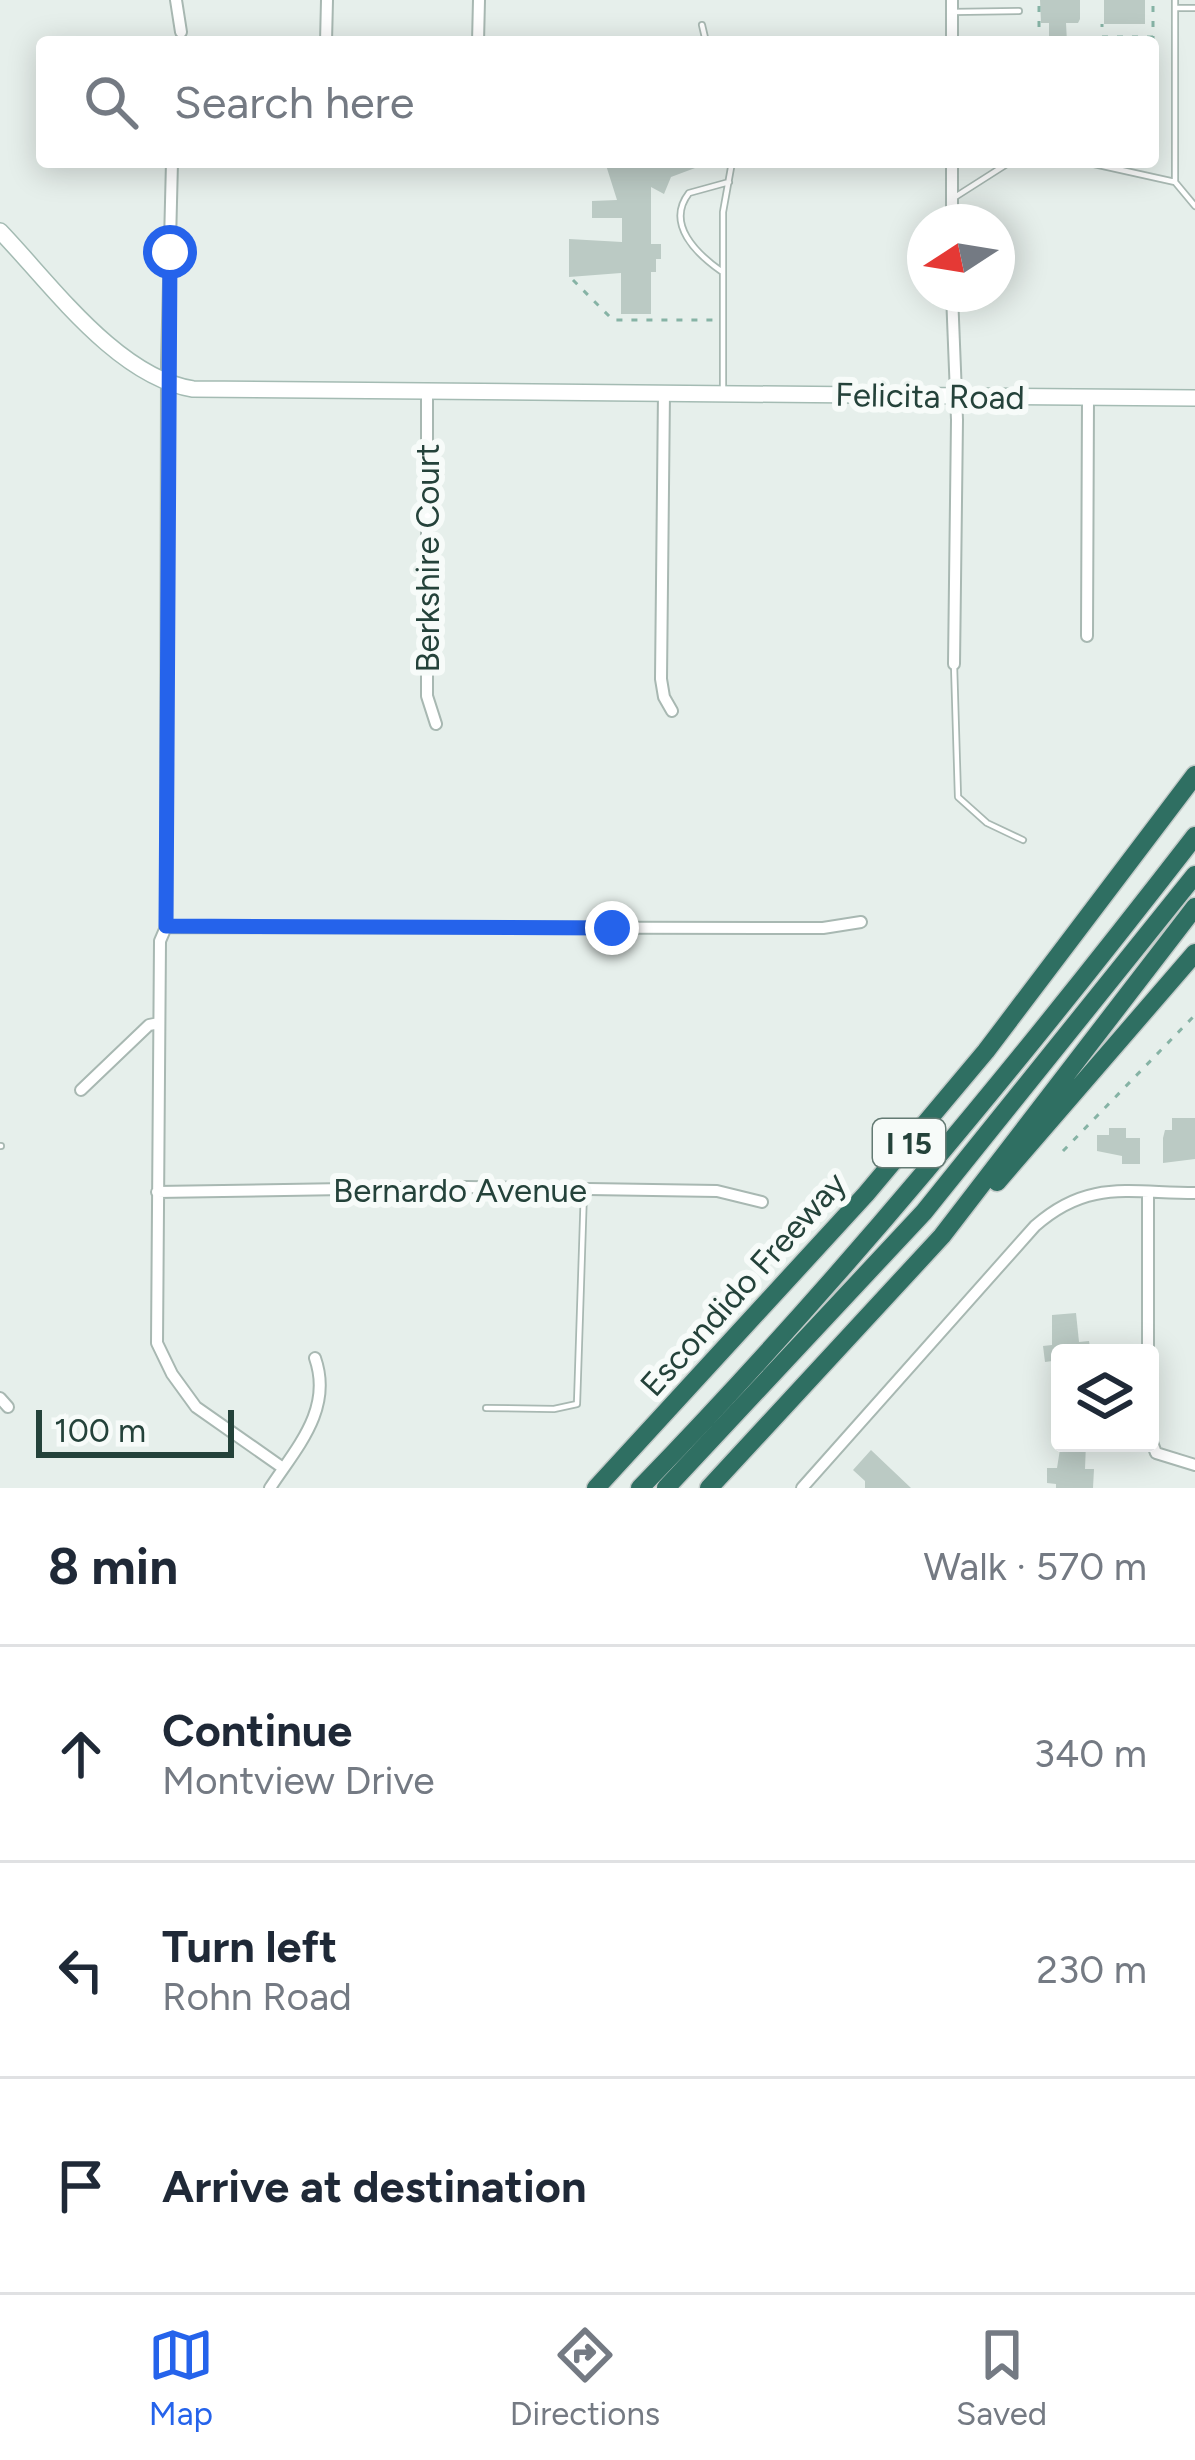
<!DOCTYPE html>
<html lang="en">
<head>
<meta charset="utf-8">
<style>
  body { margin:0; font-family:Figtree,sans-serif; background:#f6f6f7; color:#1f2937 }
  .controls { position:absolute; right:36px; bottom:36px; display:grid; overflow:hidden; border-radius:12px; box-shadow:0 6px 30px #0003 }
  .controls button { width:108px; height:108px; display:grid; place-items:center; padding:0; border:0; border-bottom:3px solid #e0e1e3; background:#fff; color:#1f2937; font:60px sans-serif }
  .compass { position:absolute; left:907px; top:204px; width:108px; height:108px; border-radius:50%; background:#fff; box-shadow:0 6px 30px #0003; rotate:258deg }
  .scale { position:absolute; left:36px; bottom:30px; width:198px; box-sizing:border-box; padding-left:12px; border:6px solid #24423a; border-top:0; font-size:33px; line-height:42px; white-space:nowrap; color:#24423a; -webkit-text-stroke:9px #f7fbf9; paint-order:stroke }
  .stop { position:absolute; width:36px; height:36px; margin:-27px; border:9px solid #2563eb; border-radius:50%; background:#fff }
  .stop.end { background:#2563eb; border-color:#fff; box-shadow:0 3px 12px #0008 }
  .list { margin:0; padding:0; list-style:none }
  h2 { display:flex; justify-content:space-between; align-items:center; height:156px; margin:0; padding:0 48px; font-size:51px }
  h2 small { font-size:39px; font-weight:400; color:#747a83 }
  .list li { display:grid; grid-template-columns:78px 1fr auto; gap:36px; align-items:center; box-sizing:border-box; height:216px; padding:0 48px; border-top:3px solid #e0e1e3 }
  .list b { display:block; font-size:45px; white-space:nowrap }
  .list p { margin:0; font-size:39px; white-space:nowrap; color:#747a83 }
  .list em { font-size:39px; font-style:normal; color:#747a83 }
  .icon { flex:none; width:66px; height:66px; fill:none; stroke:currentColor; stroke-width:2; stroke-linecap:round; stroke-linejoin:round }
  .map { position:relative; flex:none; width:1195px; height:1488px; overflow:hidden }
  .search { position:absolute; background:#fff; box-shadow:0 6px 30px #0003; left:36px; right:36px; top:36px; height:132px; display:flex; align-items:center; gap:30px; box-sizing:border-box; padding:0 42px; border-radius:12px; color:#747a83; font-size:45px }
  .sheet { height:804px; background:#fff }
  nav { display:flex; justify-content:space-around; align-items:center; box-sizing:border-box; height:168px; border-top:3px solid #e0e1e3; background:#fff; font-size:33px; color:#747a83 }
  nav a { display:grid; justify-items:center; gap:6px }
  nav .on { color:#2563eb }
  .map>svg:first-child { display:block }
  .building { fill:#bbcac4 }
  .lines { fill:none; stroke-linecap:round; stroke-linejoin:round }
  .service-casing { stroke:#a8b8b2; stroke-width:8 }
  .minor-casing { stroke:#a8b8b2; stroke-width:14 }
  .secondary-casing { stroke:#a4bbb3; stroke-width:18 }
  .motorway-casing { stroke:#c2cac8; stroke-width:21 }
  .path { stroke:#86b3a5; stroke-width:3; stroke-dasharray:6 9; stroke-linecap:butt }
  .service { stroke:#fff; stroke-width:4.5 }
  .minor { stroke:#fff; stroke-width:10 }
  .secondary { stroke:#fff; stroke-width:15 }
  .motorway { stroke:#2f6f62; stroke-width:18 }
  .route { stroke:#2563eb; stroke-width:15 }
  .labels { text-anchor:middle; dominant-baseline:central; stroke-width:12; stroke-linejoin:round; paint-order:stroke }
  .shield { fill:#f7fbf9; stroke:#637a73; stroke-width:3 }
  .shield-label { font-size:30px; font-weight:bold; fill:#24423a }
  .street-label { font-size:33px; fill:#24423a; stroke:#f7fbf9 }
</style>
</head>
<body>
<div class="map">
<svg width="1195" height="1488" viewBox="0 0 1195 1488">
  <rect width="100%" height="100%" fill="#e6efeb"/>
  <path class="building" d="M 1040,0 L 1080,0 L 1080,19 L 1078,23 L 1066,23 L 1067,42 L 1049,42 L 1049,23 L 1041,23 Z
    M 1104,0 L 1145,0 L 1145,24 L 1104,24 Z
    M 605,162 L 711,162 L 671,177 L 664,194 L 651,187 L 651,244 L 661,244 L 661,259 L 656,259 L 656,272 L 651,272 L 651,314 L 621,314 L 621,273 L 569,277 L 569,239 L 622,242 L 622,218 L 592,218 L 592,201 L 617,200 Z
    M 1172,1118 L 1195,1118 L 1195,1159 L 1163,1163 L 1163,1138 L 1165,1130 L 1172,1130 Z
    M 1109,1128 L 1126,1128 L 1126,1138 L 1140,1138 L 1140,1164 L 1122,1164 L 1122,1156 L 1097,1151 L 1097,1135 L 1109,1135 Z
    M 1076,1313 L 1079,1342 L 1089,1341 L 1091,1353 L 1060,1353 L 1060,1360 L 1045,1362 L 1043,1346 L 1052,1345 L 1052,1315 Z
    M 1061,1443 L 1086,1443 L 1085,1469 L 1094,1469 L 1093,1488 L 1056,1488 L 1056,1484 L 1047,1483 L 1047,1468 L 1057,1468 Z
    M 871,1450 L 911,1488 L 865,1488 L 865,1481 L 853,1470 Z"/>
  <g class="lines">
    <defs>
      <path id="service" d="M 1175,0 L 1175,182
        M 1175,8 L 1195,8
        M 952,12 L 1019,11
        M 702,25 L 706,42
        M 1085,162 L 1175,182 L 1195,206
        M 952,199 L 1010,162
        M 721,271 C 697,254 665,224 689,193 L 729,182
        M 723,387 L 723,212 L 732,162
        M 954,664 L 958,797 L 987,823 L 1023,840
        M 0,1146 L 1,1146
        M 486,1408 L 554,1409 L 577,1404 L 584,1190"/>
      <path id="minor" d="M 176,0 L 181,32
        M 952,0 L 952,42
        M 326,42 L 327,0
        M 478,42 L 479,0
        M 172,162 L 167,363 L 166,927 L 160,941 L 157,1343 L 172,1374 L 196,1407 L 283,1468
        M 952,162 L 952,222
        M 952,294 L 957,420 L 954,664
        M 427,389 L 427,696 L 436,724
        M 664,392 L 661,679 L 664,697 L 672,711
        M 1087,636 L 1088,398
        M 166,927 L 823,928 L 861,922
        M 81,1090 L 149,1025 L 159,1023
        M 157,1192 L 467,1187 L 717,1191 L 762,1202
        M 1148,1193 L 1148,1353
        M 0,1398 L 8,1407
        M 1150,1437 L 1156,1453 L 1195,1465
        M 270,1488 C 297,1447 333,1409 315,1358
        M 802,1488 L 1035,1226 C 1088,1179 1129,1193 1195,1193"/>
      <path id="secondary" d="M 0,231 C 51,284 117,377 193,389 L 1195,398"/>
      <path id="motorway" d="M 997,1182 L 1195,953
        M 596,1488 L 866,1194 L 986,1051 L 1195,775
        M 640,1488 C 839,1283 1020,1062 1195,836
        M 666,1488 L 924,1212 L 1195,875
        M 709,1488 L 942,1236 L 1195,907"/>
    </defs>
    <use href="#service" class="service-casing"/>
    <use href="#minor" class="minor-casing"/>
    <use href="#secondary" class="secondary-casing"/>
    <use href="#motorway" class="motorway-casing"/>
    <path class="path" d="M 1102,37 L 1153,37
      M 1039,42 L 1039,0
      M 1102,42 L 1102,24
      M 1153,42 L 1153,0
      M 1153,147 L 1164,147
      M 573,280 L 613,320 L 715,320
      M 1063,1151 L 1195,1015"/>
    <use href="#service" class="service"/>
    <use href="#minor" class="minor"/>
    <use href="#secondary" class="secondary"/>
    <use href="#motorway" class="motorway"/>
  </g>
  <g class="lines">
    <path class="route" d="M 170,252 L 166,926 L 612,928"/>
  </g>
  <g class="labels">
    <rect class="shield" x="873" y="1119" width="72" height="48" rx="9"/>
    <g class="shield-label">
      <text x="909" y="1143">I 15</text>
    </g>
    <g class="street-label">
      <text transform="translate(930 396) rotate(1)">Felicita Road</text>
      <text transform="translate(427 558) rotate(-90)">Berkshire Court</text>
      <text x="460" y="1190">Bernardo Avenue</text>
      <text transform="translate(743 1284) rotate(-48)">Escondido Freeway</text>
    </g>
  </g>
</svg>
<div class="controls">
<button><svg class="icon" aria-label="layers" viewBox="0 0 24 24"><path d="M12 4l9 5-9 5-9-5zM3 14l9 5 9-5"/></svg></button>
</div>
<svg class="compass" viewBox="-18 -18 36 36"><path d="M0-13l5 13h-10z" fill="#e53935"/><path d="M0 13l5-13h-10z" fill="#747a83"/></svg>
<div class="scale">100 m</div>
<div class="stop" style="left:170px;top:252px"></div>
<div class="stop end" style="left:612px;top:928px"></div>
<div class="search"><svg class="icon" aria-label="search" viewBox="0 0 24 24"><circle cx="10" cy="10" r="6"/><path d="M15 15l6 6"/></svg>Search here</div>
</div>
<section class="sheet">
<h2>8 min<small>Walk · 570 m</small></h2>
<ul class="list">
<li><svg class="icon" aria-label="ahead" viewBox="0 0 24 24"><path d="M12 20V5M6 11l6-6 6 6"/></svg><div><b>Continue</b><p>Montview Drive</p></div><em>340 m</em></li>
<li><svg class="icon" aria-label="left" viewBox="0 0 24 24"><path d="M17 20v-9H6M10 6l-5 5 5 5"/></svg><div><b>Turn left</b><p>Rohn Road</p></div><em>230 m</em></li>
<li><svg class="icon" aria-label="arrive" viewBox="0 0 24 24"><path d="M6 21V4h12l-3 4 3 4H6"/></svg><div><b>Arrive at destination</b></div></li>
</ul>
</section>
<nav>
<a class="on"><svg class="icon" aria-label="map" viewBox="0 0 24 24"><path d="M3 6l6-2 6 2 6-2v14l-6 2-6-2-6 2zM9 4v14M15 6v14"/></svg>Map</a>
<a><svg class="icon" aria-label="directions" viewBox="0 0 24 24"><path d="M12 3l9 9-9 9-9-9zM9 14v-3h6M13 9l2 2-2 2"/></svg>Directions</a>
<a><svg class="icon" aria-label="saved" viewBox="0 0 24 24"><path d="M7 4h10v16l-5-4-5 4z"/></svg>Saved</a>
</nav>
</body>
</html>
